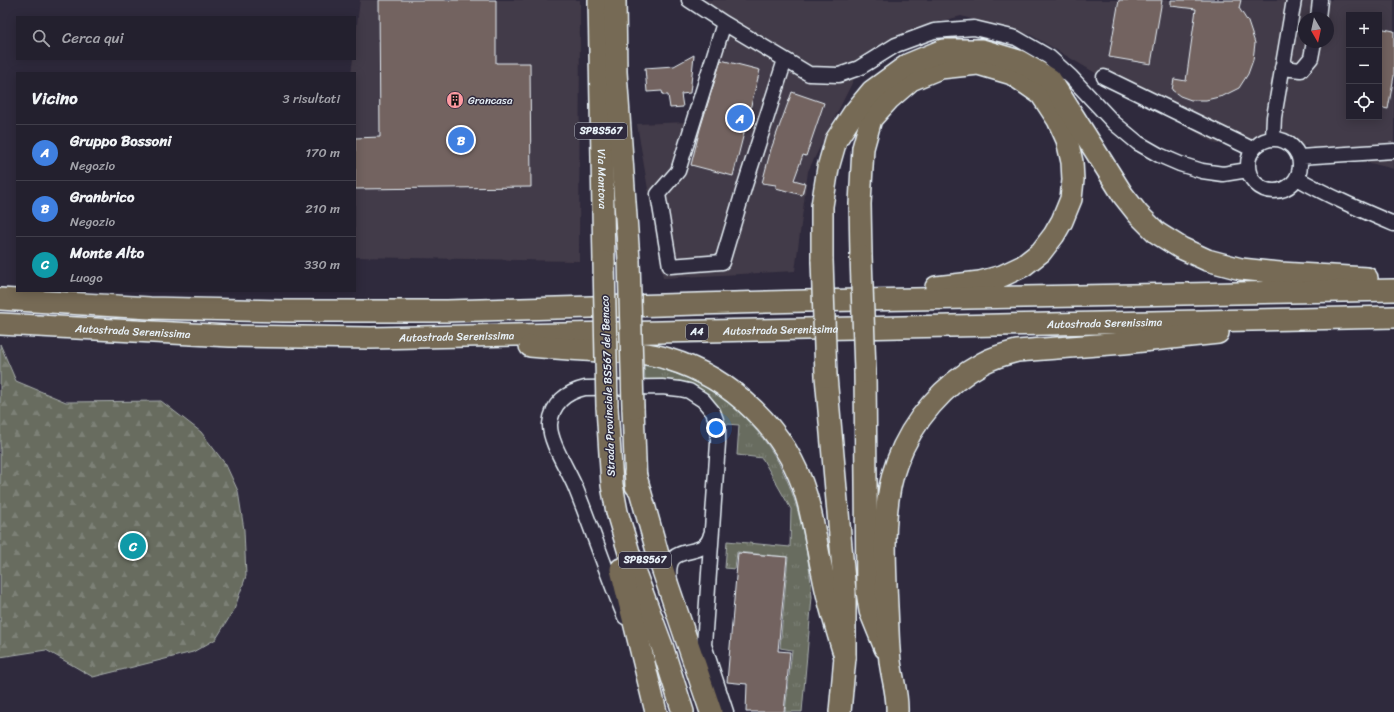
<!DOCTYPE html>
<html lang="it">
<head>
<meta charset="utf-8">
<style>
  body { margin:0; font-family:Sriracha,sans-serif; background:#2f2d3a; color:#f1f3f6 }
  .controls { position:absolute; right:12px; top:12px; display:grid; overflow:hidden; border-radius:0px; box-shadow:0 2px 10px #0003 }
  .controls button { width:36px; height:36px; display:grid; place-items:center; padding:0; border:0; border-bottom:1px solid #403e4a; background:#23202e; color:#f1f3f6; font:20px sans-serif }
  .compass { position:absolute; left:1298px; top:12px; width:36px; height:36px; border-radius:50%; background:#23202e; box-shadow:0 2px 10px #0003; rotate:171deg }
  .you { position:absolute; left:716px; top:428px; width:14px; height:14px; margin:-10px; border:3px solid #fff; border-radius:50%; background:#1a73e8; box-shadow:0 0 0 6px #1a73e833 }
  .badge { display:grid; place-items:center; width:26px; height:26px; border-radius:50%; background:#ff9aa2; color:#fff; font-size:13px; font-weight:700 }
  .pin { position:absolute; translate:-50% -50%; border:2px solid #fff; box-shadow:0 1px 4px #0006 }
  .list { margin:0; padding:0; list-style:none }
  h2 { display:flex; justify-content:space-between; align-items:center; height:52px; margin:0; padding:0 16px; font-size:17px }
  h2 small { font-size:13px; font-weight:400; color:#a3a3aa }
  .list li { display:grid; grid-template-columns:26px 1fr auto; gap:12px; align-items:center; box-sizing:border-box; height:56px; padding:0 16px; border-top:1px solid #403e4a }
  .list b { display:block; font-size:15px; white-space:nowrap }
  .list p { margin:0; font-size:13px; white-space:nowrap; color:#a3a3aa }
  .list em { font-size:13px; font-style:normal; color:#a3a3aa }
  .icon { flex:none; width:22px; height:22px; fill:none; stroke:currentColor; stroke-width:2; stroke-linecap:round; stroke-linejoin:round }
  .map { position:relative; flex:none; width:1394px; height:712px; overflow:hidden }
  .search { position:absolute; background:#23202e; box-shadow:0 2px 10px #0003; left:16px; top:16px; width:340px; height:44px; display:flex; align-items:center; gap:10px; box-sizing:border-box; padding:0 14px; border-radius:0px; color:#a3a3aa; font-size:15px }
  .panel { position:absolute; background:#23202e; box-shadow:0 2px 10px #0003; left:16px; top:72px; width:340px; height:220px; border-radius:0px }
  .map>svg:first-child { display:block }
  .built { fill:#433b48; fill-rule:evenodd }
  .grass { fill:url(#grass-tufts); stroke:#a8aeac }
  .forest { fill:url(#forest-firs); stroke:#a8aeac }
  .building { fill:#736360; stroke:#e8f1f8 }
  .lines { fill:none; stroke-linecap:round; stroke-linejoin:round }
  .minor-casing { stroke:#e8f1f8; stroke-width:17 }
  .highway-casing { stroke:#e8f1f8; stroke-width:24 }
  .minor { stroke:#2f2a3d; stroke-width:14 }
  .highway { stroke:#766a54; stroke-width:21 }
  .highway-bridge-casing { stroke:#e8f1f8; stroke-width:24; stroke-linecap:butt }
  .highway-bridge { stroke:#766a54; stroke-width:21 }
  .labels { text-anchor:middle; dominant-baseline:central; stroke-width:3; stroke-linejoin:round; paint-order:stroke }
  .shield { fill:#2f2a3d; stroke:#b0b5c0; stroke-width:1 }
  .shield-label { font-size:10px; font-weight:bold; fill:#e8f1f8 }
  .poi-label { font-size:11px; fill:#e8f1f8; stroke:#2f2a3d; text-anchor:start }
  .street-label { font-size:11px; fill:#e8f1f8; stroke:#2f2a3d }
</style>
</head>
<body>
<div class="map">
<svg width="1394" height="712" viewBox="0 0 1394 712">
  <defs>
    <pattern id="grass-tufts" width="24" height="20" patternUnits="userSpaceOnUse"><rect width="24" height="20" fill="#676c5f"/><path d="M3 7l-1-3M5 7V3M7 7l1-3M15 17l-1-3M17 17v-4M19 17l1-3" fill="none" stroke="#7d8177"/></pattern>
    <pattern id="forest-firs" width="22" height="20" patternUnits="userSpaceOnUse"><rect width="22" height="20" fill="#676c5f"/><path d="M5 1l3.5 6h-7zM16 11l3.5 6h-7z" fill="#7d8177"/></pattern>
  </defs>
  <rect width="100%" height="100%" fill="#2f2a3d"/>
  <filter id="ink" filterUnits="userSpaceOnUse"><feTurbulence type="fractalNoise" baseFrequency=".025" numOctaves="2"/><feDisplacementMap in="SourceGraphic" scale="8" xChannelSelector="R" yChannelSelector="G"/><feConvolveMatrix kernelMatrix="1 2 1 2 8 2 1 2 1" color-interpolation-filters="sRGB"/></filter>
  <g filter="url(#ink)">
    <path class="built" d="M 360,0 L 580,0 L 579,261 L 355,257 L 355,73 L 351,73 L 353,59 L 355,59 L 355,40 Z
      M 681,0 L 1394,0 L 1394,169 L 1304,146 L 1216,144 L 1031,35 L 961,16 L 909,30 L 867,53 L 808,171 L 795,271 L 663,278 L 637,124 L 689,122 L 715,27 ZM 1349,15 L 1379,15 L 1379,117 L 1349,117 ZM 1304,18 L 1328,18 L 1328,42 L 1304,42 Z"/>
    <path class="grass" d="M 644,363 C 670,371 694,379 716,393 C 727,400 736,409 744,417 C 782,455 797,496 806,549 C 809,565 811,580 812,597 L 802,712 L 785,712 L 792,650 L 780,648 L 788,557 L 737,552 L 735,569 L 725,568 L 727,541 L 790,547 L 791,509 L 762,458 L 737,455 L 739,425 L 726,424 L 716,406 L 667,381 L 645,380 Z"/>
    <path class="forest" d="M 0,344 L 16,381 L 66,402 L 161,401 L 201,432 L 226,465 L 238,491 L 244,530 L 246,576 L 234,610 L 216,639 L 193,652 L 93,677 L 46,650 L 0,657 Z"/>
    <path class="building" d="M 379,0 L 496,0 L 496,63 L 530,63 L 531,187 L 355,189 L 355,138 L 380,137 Z
      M 1119,0 L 1162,0 L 1151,64 L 1109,57 Z
      M 1171,0 L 1241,0 L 1239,8 L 1248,22 L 1255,43 L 1253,60 L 1248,74 L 1239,88 L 1223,96 L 1206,100 L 1191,100 L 1180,96 L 1172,90 L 1174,79 L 1186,81 L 1196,9 L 1171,6 Z
      M 1379,28 L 1394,31 L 1394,76 L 1388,109 L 1379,107 Z
      M 694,55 L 690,93 L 681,94 L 683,107 L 670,108 L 668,95 L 663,95 L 662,91 L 647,92 L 645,68 L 674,66 Z
      M 721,60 L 760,70 L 733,176 L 691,165 L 700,129 Z
      M 792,92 L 824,103 L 806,156 L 803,155 L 794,180 L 805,183 L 802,195 L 776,188 L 776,185 L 762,183 L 771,149 Z
      M 738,553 L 787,557 L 778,651 L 790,652 L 784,712 L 746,712 L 747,684 L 727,682 Z"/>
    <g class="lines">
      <defs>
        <path id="minor" d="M 689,0 L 724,23 L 809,74 L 839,75 L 859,68 L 896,45 L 934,31 L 974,28 L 1016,38 L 1049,57 L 1071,77 L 1114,123 L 1138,143 L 1159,155 L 1180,164 L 1202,171 L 1223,174 L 1248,170
          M 1318,18 L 1320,0
          M 724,23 L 678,171 L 658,194 L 670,266 L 722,262 L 745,185 L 785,60
          M 1282,68 L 1301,70 L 1311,58 L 1314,42
          M 1104,77 L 1252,149
          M 1273,138 L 1274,117 L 1294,0
          M1248 165a26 26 0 1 1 52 0a26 26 0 1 1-52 0Z
          M 1299,157 L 1394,151
          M 1297,178 C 1328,196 1361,210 1394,224
          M 670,581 C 663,537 705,564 711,534
          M 625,617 C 607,575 593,531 576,489 C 569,471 549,442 550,424 C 552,403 567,392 585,388 L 662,387 L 680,389 L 689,391 L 703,400 L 713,412 L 716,420 L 718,428 L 718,443 L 704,645 L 726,712"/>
        <g id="highway">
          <path id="s1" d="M 599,0 L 604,262"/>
          <path d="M 615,0 L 616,72 L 629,260"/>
          <path d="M 861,256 L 860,204 L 863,148 L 871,119 L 889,99 L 911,80 L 940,68 L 978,64 L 1012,74 L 1041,94 L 1058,120 L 1067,140 L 1072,162 L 1073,180 L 1071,199 L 1062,221 L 1054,235 L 1041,252 L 1023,266 L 1002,276 L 980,282 L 936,287"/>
          <path d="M 822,260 L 822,206 L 828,168 L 836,140 L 853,114 L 872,91 L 909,64 L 943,50 L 982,50 L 1019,61 L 1050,79 L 1123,195 L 1138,214 L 1157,233 L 1181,248 L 1207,260 L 1241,269 L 1280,273 L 1367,278"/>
          <path d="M 0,299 L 150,308 L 284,311 L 447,311 L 805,301 L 1394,290"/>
          <path id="s2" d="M 0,324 L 230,336 L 371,338 L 1394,317"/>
          <path d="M 530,346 C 554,348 578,350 602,351 C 624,352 647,352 668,359 C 732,378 787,431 806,495 C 814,521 817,549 823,575 C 828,603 837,630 845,657"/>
          <path d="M 865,372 L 867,591 L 870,611 L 885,648"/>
          <path d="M 826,376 L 845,592 L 845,657 L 840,712"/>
          <path d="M 607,407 L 612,485 L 617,512 L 635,573 L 662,646 L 683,712"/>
          <path d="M 633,408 L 636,486"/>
          <path d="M 635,473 L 661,565 L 711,712"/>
          <path d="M 621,569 L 656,712"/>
          <path d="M 897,712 C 898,694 892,678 890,661 C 888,643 888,625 887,607 C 885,562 881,504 897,462 C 912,421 944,384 983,363 C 994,357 1005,354 1017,351 L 1124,343 L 1218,333"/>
        </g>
      </defs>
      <use href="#minor" class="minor-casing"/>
      <use href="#highway" class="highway-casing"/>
      <use href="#minor" class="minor"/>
      <use href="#highway" class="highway"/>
      <defs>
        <path id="highway-bridge" d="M 861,256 L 865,372
          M 629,260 L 633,408
          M 822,260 L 826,376
          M 604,262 L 607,407"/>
      </defs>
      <use href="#highway-bridge" class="highway-bridge-casing"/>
      <use href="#highway-bridge" class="highway-bridge"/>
    </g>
  </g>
  <defs>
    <symbol id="building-disc" viewBox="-11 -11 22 22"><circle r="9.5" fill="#ff9aa2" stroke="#2f2a3d"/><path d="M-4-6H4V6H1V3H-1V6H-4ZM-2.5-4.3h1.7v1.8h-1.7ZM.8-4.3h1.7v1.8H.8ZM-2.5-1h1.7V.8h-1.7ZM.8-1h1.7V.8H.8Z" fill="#111"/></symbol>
  </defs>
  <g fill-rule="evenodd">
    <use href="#building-disc" x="445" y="90" width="20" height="20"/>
  </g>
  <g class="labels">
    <g class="shield">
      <rect x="575" y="123" width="52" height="16" rx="3"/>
      <rect x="686" y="324" width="22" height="16" rx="3"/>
      <rect x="619" y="552" width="52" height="16" rx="3"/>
    </g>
    <g class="shield-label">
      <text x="601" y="131">SPBS567</text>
      <text x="697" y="332">A4</text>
      <text x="645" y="560">SPBS567</text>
    </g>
    <g class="poi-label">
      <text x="468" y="100">Grancasa</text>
    </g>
    <g class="street-label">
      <text stroke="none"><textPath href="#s1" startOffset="179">Via Mantova</textPath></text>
      <text stroke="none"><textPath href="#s2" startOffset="1105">Autostrada Serenissima</textPath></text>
      <text stroke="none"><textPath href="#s2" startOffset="781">Autostrada Serenissima</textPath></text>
      <text stroke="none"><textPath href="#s2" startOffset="133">Autostrada Serenissima</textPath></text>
      <text stroke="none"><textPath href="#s2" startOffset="457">Autostrada Serenissima</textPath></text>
      <text transform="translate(608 386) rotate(-92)">Strada Provinciale BS567 del Benaco</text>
    </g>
  </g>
</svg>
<div class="controls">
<button>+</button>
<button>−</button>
<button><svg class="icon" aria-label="locate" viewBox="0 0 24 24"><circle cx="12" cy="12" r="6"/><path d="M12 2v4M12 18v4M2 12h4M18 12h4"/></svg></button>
</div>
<svg class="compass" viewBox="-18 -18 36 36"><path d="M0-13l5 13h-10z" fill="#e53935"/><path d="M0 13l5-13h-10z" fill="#a3a3aa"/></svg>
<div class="you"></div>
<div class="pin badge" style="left:740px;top:118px;background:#3f7fe0">A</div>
<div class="pin badge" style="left:461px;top:140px;background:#3f7fe0">B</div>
<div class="pin badge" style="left:133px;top:546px;background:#0f9aa8">C</div>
<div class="search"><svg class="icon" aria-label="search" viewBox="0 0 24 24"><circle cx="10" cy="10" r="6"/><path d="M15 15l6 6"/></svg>Cerca qui</div>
<section class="panel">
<h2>Vicino<small>3 risultati</small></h2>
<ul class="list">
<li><span class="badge" style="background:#3f7fe0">A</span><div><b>Gruppo Bossoni</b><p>Negozio</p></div><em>170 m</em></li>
<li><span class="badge" style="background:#3f7fe0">B</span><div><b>Granbrico</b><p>Negozio</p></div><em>210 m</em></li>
<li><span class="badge" style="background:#0f9aa8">C</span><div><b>Monte Alto</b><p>Luogo</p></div><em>330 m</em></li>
</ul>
</section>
</div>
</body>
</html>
